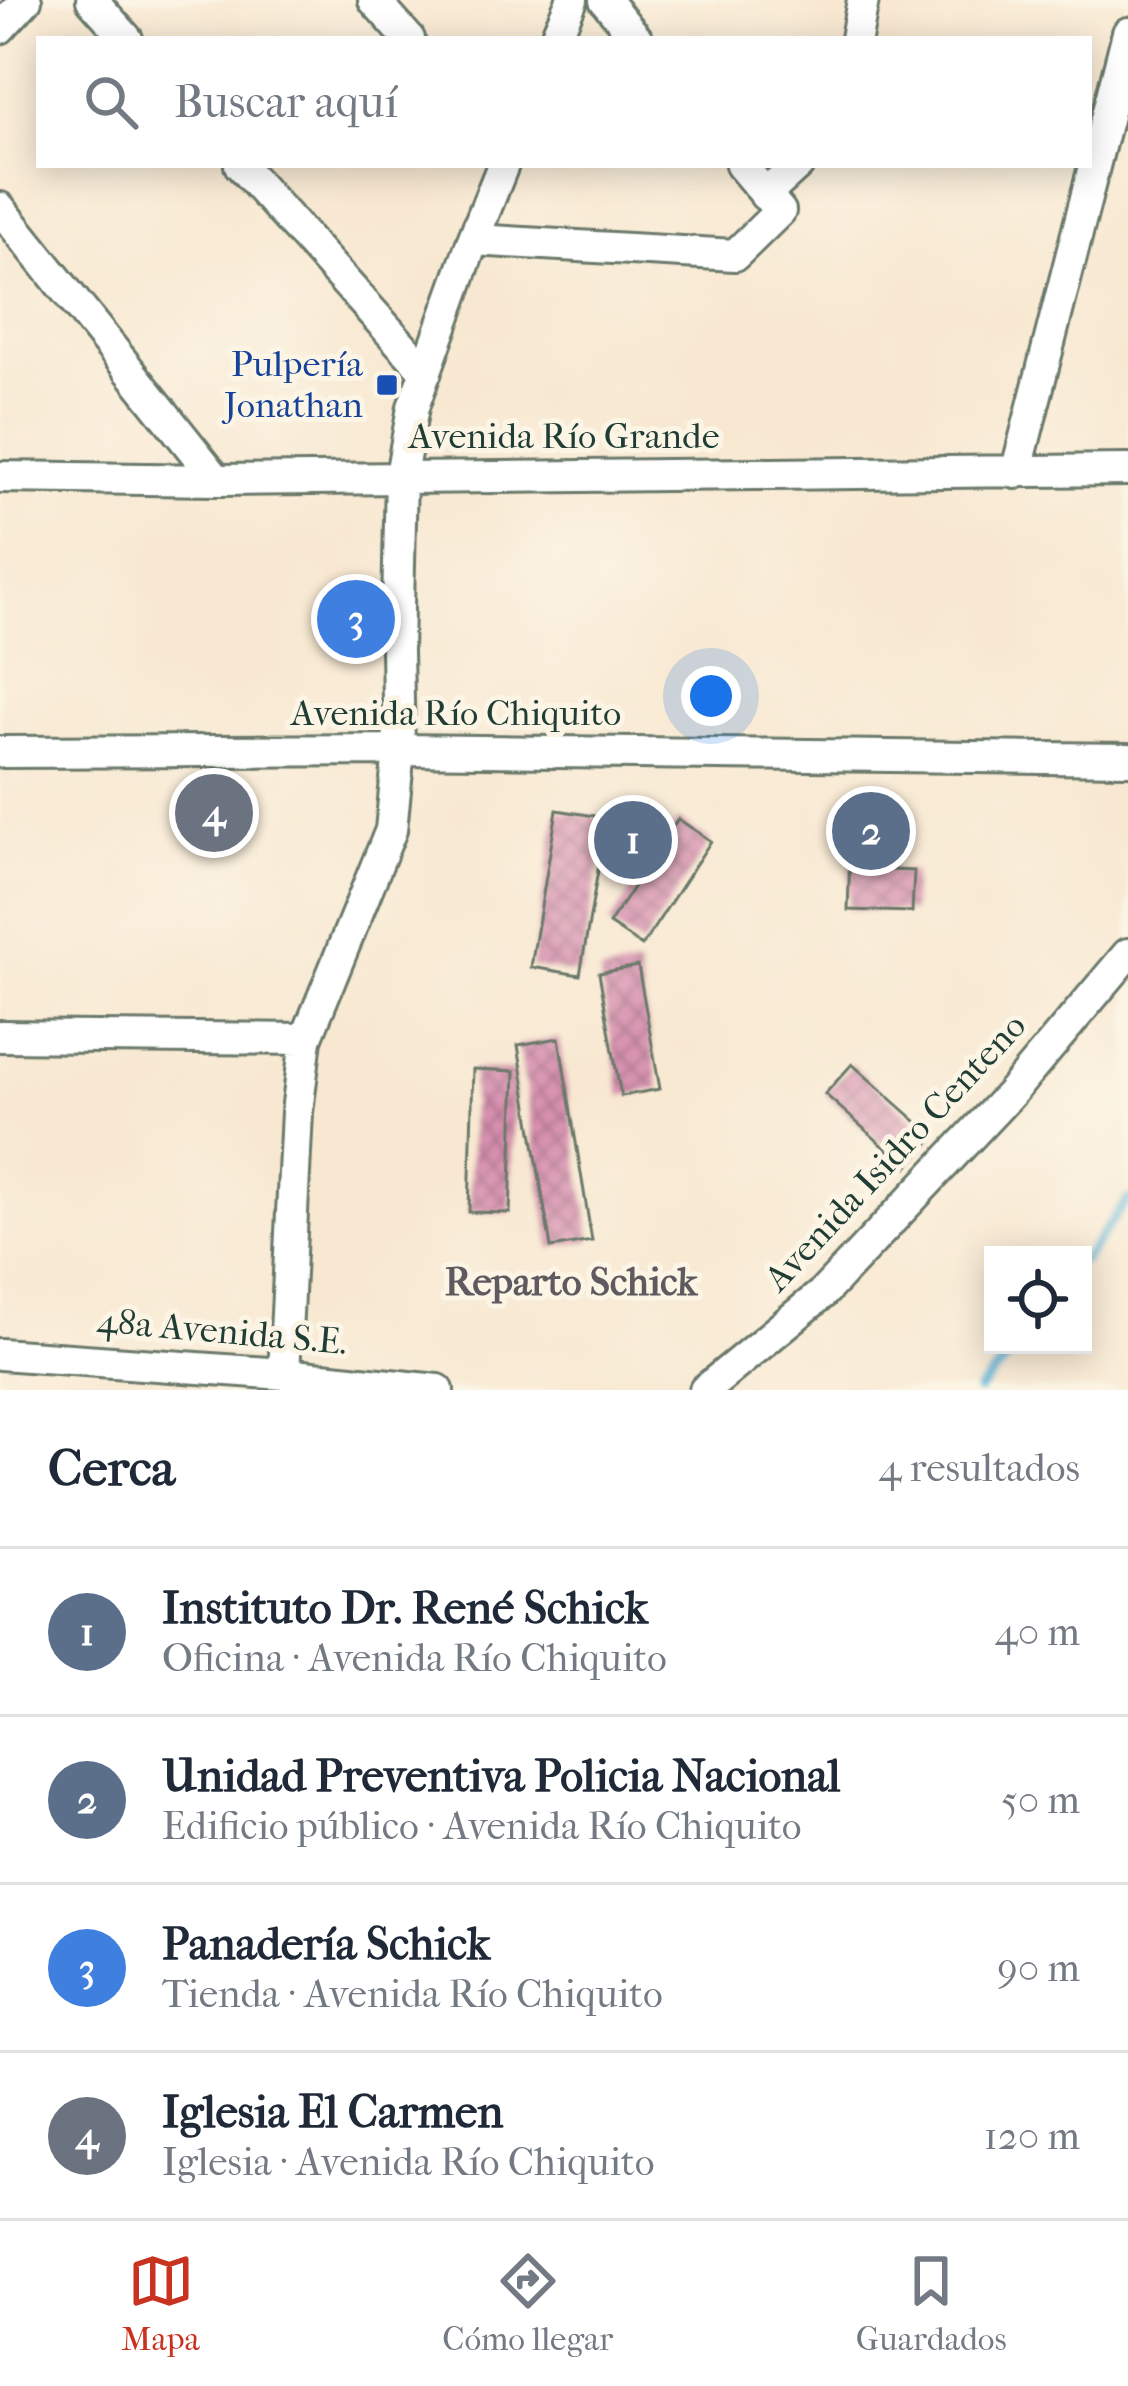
<!DOCTYPE html>
<html lang="es">
<head>
<meta charset="utf-8">
<style>
  body { margin:0; font-family:"IM FELL French Canon",serif; background:#f2f2f3; color:#1f2937 }
  .controls { position:absolute; right:36px; bottom:36px; display:grid; overflow:hidden; border-radius:0px; box-shadow:0 6px 30px #0003 }
  .controls button { width:108px; height:108px; display:grid; place-items:center; padding:0; border:0; border-bottom:3px solid #e0e1e3; background:#fff; color:#1f2937; font:60px sans-serif }
  .you { position:absolute; left:711px; top:696px; width:42px; height:42px; margin:-30px; border:9px solid #fff; border-radius:50%; background:#1a73e8; box-shadow:0 0 0 18px #1a73e833 }
  .badge { display:grid; place-items:center; width:78px; height:78px; border-radius:50%; background:#c8321e; color:#fff; font-size:39px; font-weight:700 }
  .pin { position:absolute; translate:-50% -50%; border:6px solid #fff; box-shadow:0 3px 12px #0006 }
  .list { margin:0; padding:0; list-style:none }
  h2 { display:flex; justify-content:space-between; align-items:center; height:156px; margin:0; padding:0 48px; font-size:51px }
  h2 small { font-size:39px; font-weight:400; color:#747a83 }
  .list li { display:grid; grid-template-columns:78px 1fr auto; gap:36px; align-items:center; box-sizing:border-box; height:168px; padding:0 48px; border-top:3px solid #e0e1e3 }
  .list b { display:block; font-size:45px; white-space:nowrap }
  .list p { margin:0; font-size:39px; white-space:nowrap; color:#747a83 }
  .list em { font-size:39px; font-style:normal; color:#747a83 }
  .icon { flex:none; width:66px; height:66px; fill:none; stroke:currentColor; stroke-width:2; stroke-linecap:round; stroke-linejoin:round }
  .map { position:relative; flex:none; width:1128px; height:1390px; overflow:hidden }
  .search { position:absolute; background:#fff; box-shadow:0 6px 30px #0003; left:36px; right:36px; top:36px; height:132px; display:flex; align-items:center; gap:30px; box-sizing:border-box; padding:0 42px; border-radius:0px; color:#747a83; font-size:45px }
  .sheet { height:828px; background:#fff }
  nav { display:flex; justify-content:space-around; align-items:center; box-sizing:border-box; height:168px; border-top:3px solid #e0e1e3; background:#fff; font-size:33px; color:#747a83 }
  nav a { display:grid; justify-items:center; gap:6px }
  nav .on { color:#c8321e }
  .map>svg:first-child { display:block }
  .lines { fill:none; stroke-linecap:round; stroke-linejoin:round }
  .stream { stroke:#5bb4d8; stroke-width:9 }
  .building { fill:url(#building-cross-hatch) }
  .minor-casing { stroke:#6b796b; stroke-width:36 }
  .minor { stroke:#fff; stroke-width:30 }
  .transit-dot { fill:#1a4fb4; stroke:#fcf5e5; stroke-width:4.5 }
  .labels { text-anchor:middle; dominant-baseline:central; stroke-width:10; stroke-linejoin:round; paint-order:stroke }
  .transit-label { font-size:36px; fill:#164399; stroke:#fcf5e5; text-anchor:end }
  .street-label { font-size:36px; fill:#1f3d34; stroke:#fcf5e5 }
  .neighbourhood-label { font-size:39px; font-weight:bold; fill:#5f5a5f; stroke:#fcf5e5 }
</style>
</head>
<body>
<div class="map">
<svg width="1128" height="1390" viewBox="0 0 1128 1390">
  <defs>
    <pattern id="building-cross-hatch" width="8" height="8" patternUnits="userSpaceOnUse" patternTransform="scale(3)"><rect width="8" height="8" fill="#d78faf"/><path d="M0 0l8 8M0 8l8-8" fill="none" stroke="#ae768f"/></pattern>
  </defs>
  <rect width="100%" height="100%" fill="#fcf5e5"/>
  <filter id="ink" filterUnits="userSpaceOnUse"><feTurbulence type="fractalNoise" baseFrequency=".00833" numOctaves="2"/><feDisplacementMap in="SourceGraphic" scale="24" xChannelSelector="R" yChannelSelector="G"/><feConvolveMatrix kernelMatrix="1 2 1 2 8 2 1 2 1" color-interpolation-filters="sRGB"/></filter>
  <filter id="wash" filterUnits="userSpaceOnUse"><feTurbulence type="fractalNoise" baseFrequency=".004" numOctaves="4" result="noise"/><feDisplacementMap in="SourceGraphic" scale="48" xChannelSelector="R" yChannelSelector="G"/><feGaussianBlur stdDeviation="2.7" result="paint"/><feColorMatrix in="noise" values="0 0 0 0 0 0 0 0 0 0 0 0 0 0 0 0 0 1.4 0 .05"/><feComposite in="paint" operator="in"/></filter>
  <g filter="url(#wash)">
    <rect width="100%" height="100%" fill="#f8e8d1"/>
    <g class="lines">
      <path class="stream" d="M 1083,1261 L 1128,1199
        M 978,1390 L 1021,1345"/>
    </g>
    <g id="blocks">
      <path class="building" d="M 852,803 L 895,805 L 893,870 L 914,871 L 912,912 L 848,910 Z
        M 557,810 L 607,818 L 580,975 L 531,967 Z
        M 678,819 L 711,841 L 642,946 L 609,924 Z
        M 638,966 L 660,1089 L 621,1096 L 599,973 Z
        M 559,1038 L 592,1241 L 551,1248 L 518,1045 Z
        M 852,1064 L 934,1137 L 907,1167 L 825,1094 Z
        M 473,1069 L 515,1071 L 510,1213 L 469,1212 Z"/>
    </g>
  </g>
  <g filter="url(#ink)">
    <use href="#blocks" fill-opacity="0" stroke="#6b796b" stroke-width="3"/>
    <g class="lines">
      <defs>
        <path id="minor" d="M 92,0 L 127,39
          M 374,0 L 409,39
          M 605,0 L 637,39
          M 0,28 L 26,0
          M 555,39 L 572,0
          M 856,39 L 863,0
          M 240,165 L 426,372
          M 765,195 L 798,165
          M 0,208 L 217,480
          M 473,240 L 735,255 L 780,211 L 741,165
          M 1016,473 L 1128,33
          M 0,477 L 217,480 L 1128,470
          M 0,752 L 399,750 L 1128,759
          M 0,1036 L 306,1039
          M 0,1354 L 284,1374 L 438,1390
          M 284,1374 L 297,1112 L 306,1039 L 391,830 L 399,750 L 397,651 L 401,476 L 413,407 L 473,240 L 503,165
          M 705,1390 L 823,1293 L 1010,1094 L 1128,954"/>
      </defs>
      <use href="#minor" class="minor-casing"/>
      <use href="#minor" class="minor"/>
    </g>
  </g>
  <rect class="transit-dot" x="375" y="373" width="24" height="24" rx="6"/>
  <g class="labels">
    <g class="transit-label">
      <text x="363" y="364">Pulpería<tspan x="363" dy="41">Jonathan</tspan></text>
    </g>
    <g class="street-label">
      <text x="564" y="436">Avenida Río Grande</text>
      <text x="456" y="713">Avenida Río Chiquito</text>
      <text transform="translate(895 1152) rotate(-47)">Avenida Isidro Centeno</text>
      <text transform="translate(222 1331) rotate(5)">48a Avenida S.E.</text>
    </g>
    <g class="neighbourhood-label">
      <text x="571" y="1282">Reparto Schick</text>
    </g>
  </g>
</svg>
<div class="controls">
<button><svg class="icon" aria-label="locate" viewBox="0 0 24 24"><circle cx="12" cy="12" r="6"/><path d="M12 2v4M12 18v4M2 12h4M18 12h4"/></svg></button>
</div>
<div class="you"></div>
<div class="pin badge" style="left:633px;top:840px;background:#5c6f8a">1</div>
<div class="pin badge" style="left:871px;top:831px;background:#5c6f8a">2</div>
<div class="pin badge" style="left:356px;top:619px;background:#3f7fe0">3</div>
<div class="pin badge" style="left:214px;top:813px;background:#6b7280">4</div>
<div class="search"><svg class="icon" aria-label="search" viewBox="0 0 24 24"><circle cx="10" cy="10" r="6"/><path d="M15 15l6 6"/></svg>Buscar aquí</div>
</div>
<section class="sheet">
<h2>Cerca<small>4 resultados</small></h2>
<ul class="list">
<li><span class="badge" style="background:#5c6f8a">1</span><div><b>Instituto Dr. René Schick</b><p>Oficina · Avenida Río Chiquito</p></div><em>40 m</em></li>
<li><span class="badge" style="background:#5c6f8a">2</span><div><b>Unidad Preventiva Policia Nacional</b><p>Edificio público · Avenida Río Chiquito</p></div><em>50 m</em></li>
<li><span class="badge" style="background:#3f7fe0">3</span><div><b>Panadería Schick</b><p>Tienda · Avenida Río Chiquito</p></div><em>90 m</em></li>
<li><span class="badge" style="background:#6b7280">4</span><div><b>Iglesia El Carmen</b><p>Iglesia · Avenida Río Chiquito</p></div><em>120 m</em></li>
</ul>
</section>
<nav>
<a class="on"><svg class="icon" aria-label="map" viewBox="0 0 24 24"><path d="M3 6l6-2 6 2 6-2v14l-6 2-6-2-6 2zM9 4v14M15 6v14"/></svg>Mapa</a>
<a><svg class="icon" aria-label="directions" viewBox="0 0 24 24"><path d="M12 3l9 9-9 9-9-9zM9 14v-3h6M13 9l2 2-2 2"/></svg>Cómo llegar</a>
<a><svg class="icon" aria-label="saved" viewBox="0 0 24 24"><path d="M7 4h10v16l-5-4-5 4z"/></svg>Guardados</a>
</nav>
</body>
</html>
